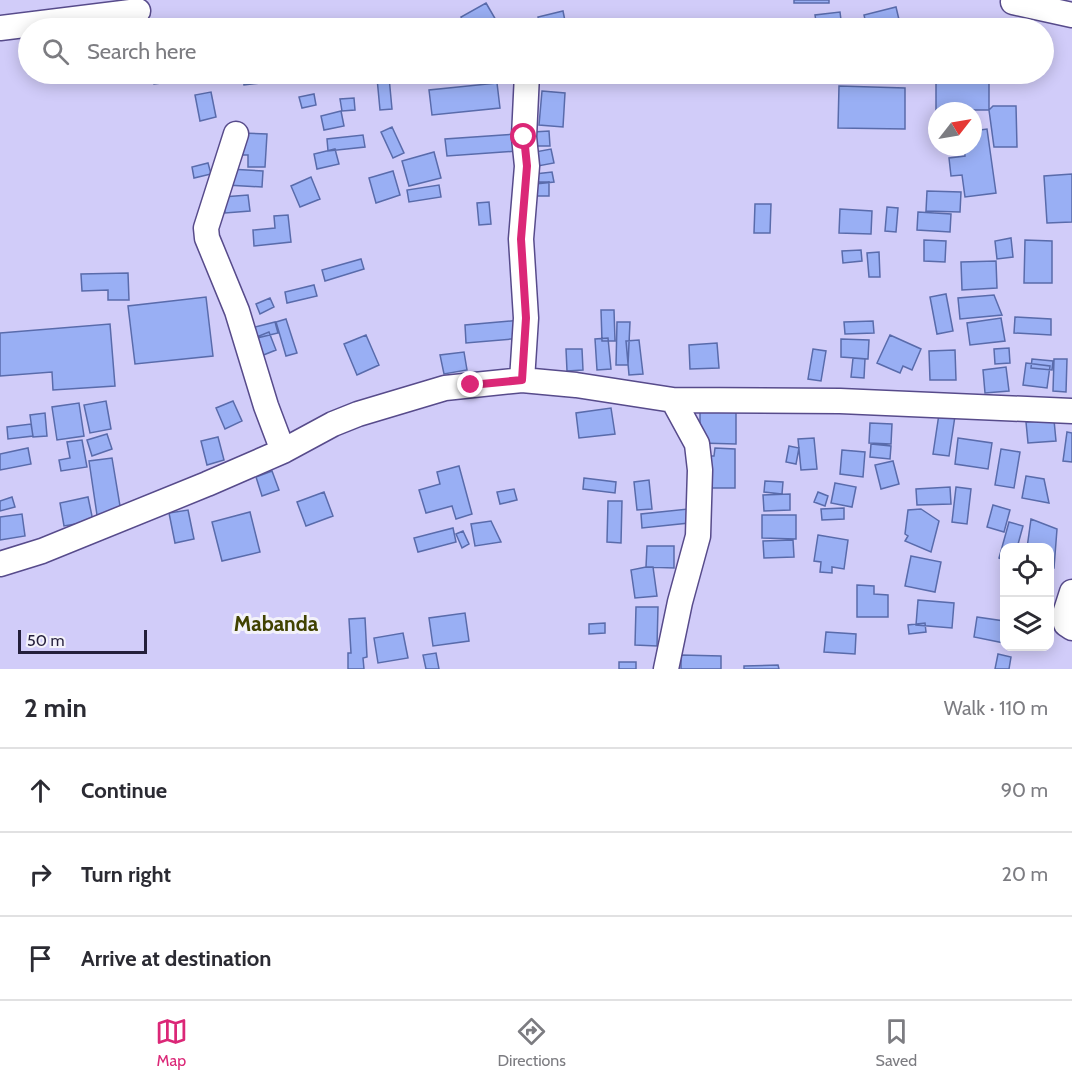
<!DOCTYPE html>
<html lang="en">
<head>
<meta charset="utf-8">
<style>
  body { margin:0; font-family:Cabin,sans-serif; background:#f2f2f3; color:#2b2b33 }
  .controls { position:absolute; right:18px; bottom:18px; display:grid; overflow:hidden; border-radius:12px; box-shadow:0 3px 15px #0003 }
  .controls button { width:54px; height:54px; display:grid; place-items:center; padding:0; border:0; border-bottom:2px solid #e1e1e2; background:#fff; color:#2b2b33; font:30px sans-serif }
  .compass { position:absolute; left:928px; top:102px; width:54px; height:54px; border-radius:50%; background:#fff; box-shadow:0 3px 15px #0003; rotate:59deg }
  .scale { position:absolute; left:18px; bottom:15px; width:129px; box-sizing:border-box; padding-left:6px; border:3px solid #241f3b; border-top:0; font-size:16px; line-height:21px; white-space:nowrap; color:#241f3b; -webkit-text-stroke:4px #f3f2fa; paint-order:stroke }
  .stop { position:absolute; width:18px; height:18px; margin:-14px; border:4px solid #db2777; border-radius:50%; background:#fff }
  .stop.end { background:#db2777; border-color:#fff; box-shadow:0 2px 6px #0008 }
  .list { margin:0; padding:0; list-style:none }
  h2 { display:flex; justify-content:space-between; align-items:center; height:78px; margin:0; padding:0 24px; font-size:26px }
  h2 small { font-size:20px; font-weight:400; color:#7c7c81 }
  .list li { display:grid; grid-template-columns:39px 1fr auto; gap:18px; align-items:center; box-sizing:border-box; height:84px; padding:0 24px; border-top:2px solid #e1e1e2 }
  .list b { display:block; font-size:22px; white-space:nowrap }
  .list em { font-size:20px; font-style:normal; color:#7c7c81 }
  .icon { flex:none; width:33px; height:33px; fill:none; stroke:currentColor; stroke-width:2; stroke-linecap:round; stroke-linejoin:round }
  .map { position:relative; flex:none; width:1072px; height:669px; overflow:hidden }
  .search { position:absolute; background:#fff; box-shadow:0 3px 15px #0003; left:18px; right:18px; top:18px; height:66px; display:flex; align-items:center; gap:15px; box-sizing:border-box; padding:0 21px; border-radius:33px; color:#7c7c81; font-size:22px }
  .sheet { height:330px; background:#fff }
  nav { display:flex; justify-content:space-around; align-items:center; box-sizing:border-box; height:84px; border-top:2px solid #e1e1e2; background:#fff; font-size:16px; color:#7c7c81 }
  nav a { display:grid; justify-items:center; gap:3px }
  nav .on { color:#db2777 }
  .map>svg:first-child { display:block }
  .building { fill:#99aff4; stroke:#596bab; stroke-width:1.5 }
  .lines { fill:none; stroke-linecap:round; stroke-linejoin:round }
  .minor-casing { stroke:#574b8b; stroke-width:27 }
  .minor { stroke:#fff; stroke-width:24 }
  .route { stroke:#db2777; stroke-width:8 }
  .labels { text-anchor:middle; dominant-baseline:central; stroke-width:6; stroke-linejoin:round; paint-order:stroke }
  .quarter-label { font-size:21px; font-weight:bold; fill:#414200; stroke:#f3f2fa }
</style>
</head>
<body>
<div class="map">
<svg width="1072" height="669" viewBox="0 0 1072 669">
  <rect width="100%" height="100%" fill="#d1ccf9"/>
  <path class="building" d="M 794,0 L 829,0 L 829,3 L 794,3 Z
    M 486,3 L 500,27 L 467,28 L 461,17 Z
    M 896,7 L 901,28 L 867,28 L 864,15 Z
    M 563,11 L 565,21 L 541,27 L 538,17 Z
    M 840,12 L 842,28 L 817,28 L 815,15 Z
    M 977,23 L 977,28 L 897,28 L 897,24 Z
    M 152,74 L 168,74 L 169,82 L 154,84 Z
    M 242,74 L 259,74 L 260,83 L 244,85 Z
    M 1003,74 L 1027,74 L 1027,80 L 1003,80 Z
    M 936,76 L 989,76 L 989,110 L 936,110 Z
    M 389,77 L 392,109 L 380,110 L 377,78 Z
    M 497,83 L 500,108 L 432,115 L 429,90 Z
    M 839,86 L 905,88 L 905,129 L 838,128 Z
    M 542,91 L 565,93 L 563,127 L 539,125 Z
    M 211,92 L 216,117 L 200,121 L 195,95 Z
    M 314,94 L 316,105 L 302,108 L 299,97 Z
    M 354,98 L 355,110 L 342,111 L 340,99 Z
    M 993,106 L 1016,106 L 1017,147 L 994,147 L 989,110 Z
    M 341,111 L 344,126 L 324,130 L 321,116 Z
    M 392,127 L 404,153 L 393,158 L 381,132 Z
    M 987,129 L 996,193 L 965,197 L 962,175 L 951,176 L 949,158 L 965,156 L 964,147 L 973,147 L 973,131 Z
    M 549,131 L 550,146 L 534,146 L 533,132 Z
    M 241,133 L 267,134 L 265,167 L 248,167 L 248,155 L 240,155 Z
    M 516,134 L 517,151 L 447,156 L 445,139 Z
    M 363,135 L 365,147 L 328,151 L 327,139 Z
    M 335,149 L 339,164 L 317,169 L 314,154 Z
    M 551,149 L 554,163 L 538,166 L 535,152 Z
    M 434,152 L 441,178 L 409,186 L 402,161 Z
    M 208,163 L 211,174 L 194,178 L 192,167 Z
    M 229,169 L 263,171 L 262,187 L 227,185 Z
    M 393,171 L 400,195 L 376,203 L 369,178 Z
    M 552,172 L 554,182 L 536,184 L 535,174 Z
    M 1072,174 L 1072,222 L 1047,223 L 1044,176 Z
    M 311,177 L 320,199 L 300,207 L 291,186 Z
    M 530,182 L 549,182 L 549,196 L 530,196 Z
    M 439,185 L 441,197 L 409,202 L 407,190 Z
    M 927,191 L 961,192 L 960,212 L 926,211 Z
    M 248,195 L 250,211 L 225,213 L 223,197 Z
    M 489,202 L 491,224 L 479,225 L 477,203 Z
    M 755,204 L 771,204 L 770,233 L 754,233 Z
    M 887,207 L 898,208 L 896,232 L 885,231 Z
    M 840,209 L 872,211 L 871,234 L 839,233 Z
    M 918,212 L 951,214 L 950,232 L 917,230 Z
    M 288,215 L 291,242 L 254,246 L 253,230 L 275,228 L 274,216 Z
    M 1011,238 L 1013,257 L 997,259 L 995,241 Z
    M 924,240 L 946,241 L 945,262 L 924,261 Z
    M 1025,240 L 1052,241 L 1052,283 L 1024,283 Z
    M 861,250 L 862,261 L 843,263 L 842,251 Z
    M 879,252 L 880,277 L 869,277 L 867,253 Z
    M 361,259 L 364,269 L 325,281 L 322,270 Z
    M 996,261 L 997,288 L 962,290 L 961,262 Z
    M 128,273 L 129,300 L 108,300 L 108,290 L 82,291 L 81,274 Z
    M 314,285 L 317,296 L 287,303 L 285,292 Z
    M 946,294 L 953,331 L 937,334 L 930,297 Z
    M 994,295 L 1002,315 L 960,319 L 958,298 Z
    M 206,297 L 213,356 L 135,364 L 128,306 Z
    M 270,298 L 274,307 L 260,314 L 256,304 Z
    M 601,310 L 614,310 L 615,341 L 602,341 Z
    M 1015,317 L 1051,319 L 1051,335 L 1014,333 Z
    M 1001,318 L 1005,341 L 970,345 L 967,323 Z
    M 286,319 L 297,353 L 286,356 L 276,322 Z
    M 521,320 L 523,338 L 466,343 L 465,325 Z
    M 873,321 L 874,333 L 845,334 L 844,322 Z
    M 275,322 L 278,333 L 257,338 L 255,327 Z
    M 617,322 L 630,322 L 628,365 L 616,365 Z
    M 110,324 L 115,386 L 53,390 L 52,372 L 0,376 L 0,333 Z
    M 269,332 L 276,350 L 261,356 L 254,338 Z
    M 366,335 L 379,365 L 357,375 L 344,344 Z
    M 890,335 L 921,349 L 912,370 L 903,366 L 900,373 L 877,363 Z
    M 608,338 L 611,369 L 597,370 L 595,339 Z
    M 841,339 L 869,340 L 868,359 L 841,357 Z
    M 639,340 L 643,374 L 629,375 L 626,341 Z
    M 717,343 L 719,368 L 690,369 L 689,345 Z
    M 1009,348 L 1010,363 L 995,364 L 994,349 Z
    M 566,349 L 582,349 L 583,370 L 567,371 Z
    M 813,349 L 826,351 L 821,381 L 808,379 Z
    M 955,350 L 956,380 L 930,380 L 929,351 Z
    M 464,352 L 467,370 L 444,374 L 440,355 Z
    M 853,358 L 865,359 L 864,378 L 851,377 Z
    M 1032,359 L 1053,361 L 1052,370 L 1031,368 Z
    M 1054,359 L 1067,359 L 1066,392 L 1053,391 Z
    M 1026,363 L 1050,366 L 1047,388 L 1023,385 Z
    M 1006,367 L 1009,391 L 985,393 L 983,370 Z
    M 106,401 L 111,429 L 90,433 L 84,405 Z
    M 233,401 L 242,421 L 225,429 L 216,408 Z
    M 79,403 L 84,436 L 57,440 L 52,407 Z
    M 700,406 L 736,407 L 736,444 L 700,443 Z
    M 611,408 L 615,434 L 579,438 L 576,413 Z
    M 45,413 L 47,436 L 33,437 L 30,415 Z
    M 939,414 L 955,416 L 949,456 L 933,454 Z
    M 1054,420 L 1056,441 L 1028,443 L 1026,422 Z
    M 870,423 L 892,424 L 891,444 L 869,443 Z
    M 31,424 L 33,436 L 8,439 L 7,427 Z
    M 1067,432 L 1072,433 L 1072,462 L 1063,461 Z
    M 107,434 L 112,449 L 92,456 L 87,440 Z
    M 218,437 L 224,460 L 207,465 L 201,441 Z
    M 814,438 L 817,469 L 801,470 L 798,439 Z
    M 958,438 L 992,443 L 988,469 L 955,464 Z
    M 82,440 L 87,467 L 61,471 L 59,460 L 70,458 L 67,442 Z
    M 871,444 L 891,446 L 890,459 L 870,457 Z
    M 789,446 L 799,448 L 796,464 L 786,462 Z
    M 28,448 L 31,464 L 0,470 L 0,454 Z
    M 715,448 L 735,449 L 735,488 L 711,488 L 705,456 L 714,456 Z
    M 1001,449 L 1020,452 L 1014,488 L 995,485 Z
    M 842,450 L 865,452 L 863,477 L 840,474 Z
    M 112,458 L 121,512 L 97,515 L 89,461 Z
    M 893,461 L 899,484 L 881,489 L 875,465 Z
    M 459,466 L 472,514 L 456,519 L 452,506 L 426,513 L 419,490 L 440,484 L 437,472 Z
    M 272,471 L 279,490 L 262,496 L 256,477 Z
    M 1026,476 L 1044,479 L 1049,503 L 1022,498 Z
    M 584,478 L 616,482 L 615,493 L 583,489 Z
    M 649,480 L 652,509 L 637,510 L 634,482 Z
    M 765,481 L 783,482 L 782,494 L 764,492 Z
    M 835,483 L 856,487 L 852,507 L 831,503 Z
    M 950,487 L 951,504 L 917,505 L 916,489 Z
    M 956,487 L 971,489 L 967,524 L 952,522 Z
    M 514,489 L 517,500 L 500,504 L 497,492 Z
    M 324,492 L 333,516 L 306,526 L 297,502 Z
    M 818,492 L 828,496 L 825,506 L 814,502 Z
    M 790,494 L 790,510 L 764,511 L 763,495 Z
    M 12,497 L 15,507 L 0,511 L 0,501 Z
    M 88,497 L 93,521 L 64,526 L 60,503 Z
    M 608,501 L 622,501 L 621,543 L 607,542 Z
    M 993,505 L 1010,510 L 1004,532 L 987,527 Z
    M 844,508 L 844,519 L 822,520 L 821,509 Z
    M 688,509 L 689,523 L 642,528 L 641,514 Z
    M 921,509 L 939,521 L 931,552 L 905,541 L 908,536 L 905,534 L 908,510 Z
    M 188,510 L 194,539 L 175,543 L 169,513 Z
    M 250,512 L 260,552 L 222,561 L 212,522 Z
    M 22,514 L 25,536 L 0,540 L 0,517 Z
    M 762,515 L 796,515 L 796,539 L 762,538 Z
    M 1031,519 L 1057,529 L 1054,568 L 1050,568 L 1050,548 L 1027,548 Z
    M 491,521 L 501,542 L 475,546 L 471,524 Z
    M 1009,522 L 1023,526 L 1017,548 L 1004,548 L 1004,560 L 999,558 Z
    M 453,528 L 456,542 L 418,552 L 414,538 Z
    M 463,531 L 469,544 L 462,548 L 456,534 Z
    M 818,535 L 848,540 L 844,569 L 832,567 L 832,573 L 820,572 L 821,562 L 814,561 Z
    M 793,540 L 794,557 L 764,558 L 763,541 Z
    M 647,546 L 674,546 L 674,568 L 646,567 Z
    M 911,556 L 941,562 L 935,592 L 905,586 Z
    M 646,567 L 653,567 L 657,596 L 635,598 L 631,570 Z
    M 857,585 L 874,586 L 874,594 L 888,595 L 888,617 L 857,617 Z
    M 918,600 L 954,603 L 952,628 L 916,625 Z
    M 636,607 L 658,607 L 657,646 L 635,645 Z
    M 465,613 L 469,641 L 433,646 L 429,618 Z
    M 977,617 L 1004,621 L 1004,643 L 974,637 Z
    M 365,618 L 367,657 L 363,658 L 364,669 L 348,669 L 348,653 L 351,653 L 349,619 Z
    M 605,623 L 605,633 L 589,634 L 589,624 Z
    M 925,623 L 926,632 L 909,634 L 908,625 Z
    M 826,632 L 856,634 L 855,654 L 824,652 Z
    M 403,633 L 408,658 L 378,663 L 374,638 Z
    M 436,653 L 439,669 L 426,669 L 423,655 Z
    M 998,654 L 1011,657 L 1009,669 L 995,669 Z
    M 681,655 L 721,656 L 721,669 L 681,669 Z
    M 619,662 L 636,662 L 636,669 L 619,669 Z
    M 778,665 L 779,669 L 744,669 L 744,666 Z"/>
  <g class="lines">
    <defs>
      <path id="minor" d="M 1013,2 L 1072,15
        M 0,28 L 138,11
        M 236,134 L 206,228 L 207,238 L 237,311 L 266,406 L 283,451
        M 522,380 L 526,318 L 521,239 L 527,166 L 524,137 L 527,74
        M 0,564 L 42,551 L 207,484 L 283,451 L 333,424 L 358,414 L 445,388 L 522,380 L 576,385 L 673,400 L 840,401 L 1072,411
        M 1072,592 L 1064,617 L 1066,624 L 1072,628
        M 666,669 L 680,602 L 698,536 L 700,470 L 697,444 L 673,400"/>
    </defs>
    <use href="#minor" class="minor-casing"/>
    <use href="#minor" class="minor"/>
  </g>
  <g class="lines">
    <path class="route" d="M 471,385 L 522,380 L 526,318 L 521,239 L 527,166 L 524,137"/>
  </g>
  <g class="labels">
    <g class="quarter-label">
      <text x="276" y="623">Mabanda</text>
    </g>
  </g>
</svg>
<div class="controls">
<button><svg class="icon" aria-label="locate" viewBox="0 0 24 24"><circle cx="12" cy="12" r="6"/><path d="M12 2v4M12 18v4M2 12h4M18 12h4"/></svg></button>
<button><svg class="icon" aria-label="layers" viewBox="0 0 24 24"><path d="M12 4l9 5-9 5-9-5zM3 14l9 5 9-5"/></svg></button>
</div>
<svg class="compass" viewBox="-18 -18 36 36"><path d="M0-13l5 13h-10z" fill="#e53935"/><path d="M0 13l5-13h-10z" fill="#7c7c81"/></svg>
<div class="scale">50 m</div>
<div class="stop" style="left:524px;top:137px"></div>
<div class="stop end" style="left:471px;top:385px"></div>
<div class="search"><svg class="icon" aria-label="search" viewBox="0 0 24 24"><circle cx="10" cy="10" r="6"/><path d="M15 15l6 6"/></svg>Search here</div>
</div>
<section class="sheet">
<h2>2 min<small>Walk · 110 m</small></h2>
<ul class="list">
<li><svg class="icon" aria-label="ahead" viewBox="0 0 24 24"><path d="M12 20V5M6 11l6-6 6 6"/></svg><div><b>Continue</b></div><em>90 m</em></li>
<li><svg class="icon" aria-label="right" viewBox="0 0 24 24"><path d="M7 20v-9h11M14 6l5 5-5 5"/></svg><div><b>Turn right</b></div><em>20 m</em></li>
<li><svg class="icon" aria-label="arrive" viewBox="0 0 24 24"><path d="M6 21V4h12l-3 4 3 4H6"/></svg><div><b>Arrive at destination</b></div></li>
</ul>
</section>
<nav>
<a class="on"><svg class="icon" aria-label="map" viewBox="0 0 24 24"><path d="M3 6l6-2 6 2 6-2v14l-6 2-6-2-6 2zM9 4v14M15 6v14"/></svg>Map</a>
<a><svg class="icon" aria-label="directions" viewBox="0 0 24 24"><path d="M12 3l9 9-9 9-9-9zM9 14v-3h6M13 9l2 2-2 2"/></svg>Directions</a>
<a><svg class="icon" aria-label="saved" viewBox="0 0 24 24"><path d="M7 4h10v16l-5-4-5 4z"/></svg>Saved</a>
</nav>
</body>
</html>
